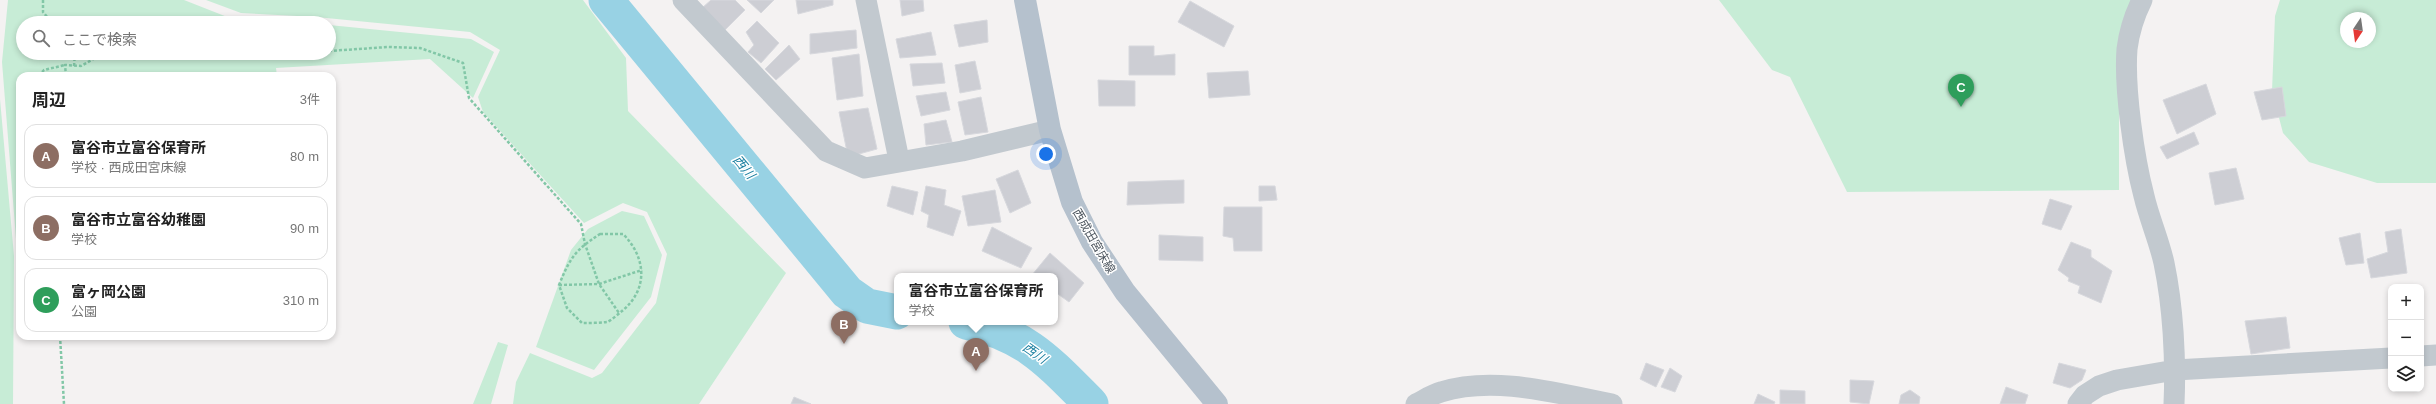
<!DOCTYPE html>
<html lang="ja">
<head>
<meta charset="utf-8">
<style>
  body { margin:0; font-family:Helvetica,"Noto Sans JP",sans-serif; background:#f6f6f6; color:#222 }
  .controls { position:absolute; right:12px; bottom:12px; display:grid; overflow:hidden; border-radius:8px; box-shadow:0 2px 6px #0003 }
  .controls button { width:36px; height:36px; display:grid; place-items:center; padding:0; border:0; border-bottom:1px solid #e0e0e0; background:#fff; color:#222; font:20px sans-serif }
  .compass { position:absolute; left:2340px; top:12px; width:36px; height:36px; border-radius:50%; background:#fff; box-shadow:0 2px 6px #0003; rotate:193deg }
  .you { position:absolute; left:1046px; top:154px; width:14px; height:14px; margin:-10px; border:3px solid #fff; border-radius:50%; background:#1a73e8; box-shadow:0 0 0 6px #1a73e833 }
  .badge { display:grid; place-items:center; width:26px; height:26px; border-radius:50%; background:#2e70d3; color:#fff; font-size:13px; font-weight:700 }
  .pin { position:absolute; translate:-50% -33px; filter:drop-shadow(0 1px 2px #0008) }
  .pin::after { content:''; position:absolute; top:21px; width:14px; height:12px; background:inherit; clip-path:polygon(0 0,100% 0,50% 100%) }
  .popup { position:absolute; left:894px; top:273px; width:164px; height:52px; box-sizing:border-box; display:grid; place-content:center; border-radius:8px; background:#fff; filter:drop-shadow(0 1px 3px #0005); font-size:13px; white-space:nowrap; color:#767676 }
  .popup b { font-size:15px; color:#222 }
  .popup::after { content:''; position:absolute; left:50%; top:100%; margin-left:-8px; border:8px solid transparent; border-top-color:#fff }
  .list { margin:0; padding:0; list-style:none }
  h2 { display:flex; justify-content:space-between; align-items:center; height:52px; margin:0; padding:0 16px; font-size:17px }
  h2 small { font-size:13px; font-weight:400; color:#767676 }
  .list li { display:grid; grid-template-columns:26px 1fr auto; gap:12px; align-items:center; box-sizing:border-box; height:64px; margin:0 8px 8px; padding:0 8px; border:1px solid #e0e0e0; border-radius:12px }
  .list b { display:block; font-size:15px; white-space:nowrap }
  .list p { margin:0; font-size:13px; white-space:nowrap; color:#767676 }
  .list em { font-size:13px; font-style:normal; color:#767676 }
  .icon { flex:none; width:22px; height:22px; fill:none; stroke:currentColor; stroke-width:2; stroke-linecap:round; stroke-linejoin:round }
  .map { position:relative; flex:none; width:2436px; height:404px; overflow:hidden }
  .search { position:absolute; background:#fff; box-shadow:0 2px 6px #0003; left:16px; top:16px; width:320px; height:44px; display:flex; align-items:center; gap:10px; box-sizing:border-box; padding:0 14px; border-radius:22px; color:#767676; font-size:15px }
  .panel { position:absolute; background:#fff; box-shadow:0 2px 6px #0003; left:16px; top:72px; width:320px; height:268px; border-radius:12px }
  .map>svg:first-child { display:block }
  .green { fill:#c7ecd6; fill-rule:evenodd }
  .lines { fill:none; stroke-linecap:round; stroke-linejoin:round }
  .river { stroke:#98d2e4; stroke-width:35 }
  .building { fill:#cdced4; stroke:#d7d8dd }
  .path { stroke:#82c7a7; stroke-width:2.5; stroke-dasharray:3 2; stroke-linecap:butt }
  .minor { stroke:#c2c9cf; stroke-width:21 }
  .major { stroke:#b5c1cd; stroke-width:22 }
  .labels { text-anchor:middle; dominant-baseline:central; stroke-width:3; stroke-linejoin:round; paint-order:stroke }
  .street-label { font-size:12px; fill:#4c555e; stroke:#fff }
  .water-label { font-size:13px; font-style:italic; fill:#1c80a1; stroke:#fff }
</style>
</head>
<body>
<div class="map">
<svg width="2436" height="404" viewBox="0 0 2436 404">
  <rect width="100%" height="100%" fill="#f4f2f2"/>
  <path class="green" d="M 8,0 L 184,0 L 240,22 L 291,23 L 23,23 L 23,53 L 329,53 L 329,25 L 471,39 L 494,52 L 473,98 L 430,59 L 276,68 L 277,76 L 20,76 L 20,264 L 18,264 L 2,62 Z
    M 206,0 L 583,0 L 626,58 L 628,111 L 786,273 L 699,404 L 513,404 L 516,382 L 530,353 L 592,378 L 602,373 L 656,303 L 667,254 L 647,212 L 623,203 L 584,223 L 483,112 L 478,97 L 500,50 L 470,32 L 316,17 L 241,13 Z
    M 1719,0 L 2136,0 L 2119,46 L 2119,190 L 1847,192 L 1790,77 L 1772,70 Z
    M 2280,0 L 2436,0 L 2436,183 L 2377,183 L 2309,162 L 2283,133 L 2272,91 L 2275,16 ZM 2346,18 L 2370,18 L 2370,42 L 2346,42 Z
    M 0,99 L 14,256 L 13,404 L 0,404 Z
    M 622,211 L 644,216 L 662,255 L 651,297 L 594,370 L 536,347 L 571,250 L 588,229 Z
    M 498,342 L 508,345 L 491,404 L 473,404 Z"/>
  <g class="lines">
    <path class="river" d="M 606,0 L 847,292 L 867,306 L 897,312
      M 966,322 C 1026,334 1050,363 1091,404"/>
  </g>
  <path class="building" d="M 711,0 L 735,0 L 745,10 L 725,30 L 702,8 Z
    M 747,0 L 774,0 L 761,13 Z
    M 796,0 L 833,0 L 833,5 L 798,14 Z
    M 900,0 L 923,0 L 924,11 L 902,16 Z
    M 1190,1 L 1234,26 L 1224,47 L 1178,22 Z
    M 987,20 L 988,42 L 959,47 L 954,25 Z
    M 757,21 L 779,43 L 761,63 L 748,52 L 754,45 L 746,32 Z
    M 856,30 L 857,48 L 810,54 L 810,34 Z
    M 931,32 L 936,55 L 900,58 L 896,39 Z
    M 789,45 L 800,59 L 776,80 L 765,69 Z
    M 1129,46 L 1154,46 L 1154,56 L 1175,54 L 1175,75 L 1129,75 Z
    M 859,54 L 863,96 L 837,100 L 832,58 Z
    M 975,61 L 981,89 L 960,93 L 955,65 Z
    M 942,63 L 945,83 L 913,86 L 910,64 Z
    M 1248,71 L 1250,95 L 1209,98 L 1207,73 Z
    M 1098,80 L 1135,81 L 1135,106 L 1099,106 Z
    M 2206,84 L 2216,114 L 2177,134 L 2163,100 Z
    M 2282,87 L 2286,116 L 2262,120 L 2254,92 Z
    M 946,92 L 950,110 L 921,116 L 916,96 Z
    M 981,97 L 988,132 L 965,135 L 958,102 Z
    M 868,108 L 877,149 L 848,157 L 839,112 Z
    M 946,120 L 952,142 L 926,145 L 924,124 Z
    M 2194,132 L 2199,144 L 2167,159 L 2160,147 Z
    M 2236,168 L 2244,199 L 2215,205 L 2209,173 Z
    M 1018,170 L 1031,203 L 1010,213 L 996,179 Z
    M 1184,180 L 1184,203 L 1127,205 L 1128,182 Z
    M 892,186 L 918,192 L 913,215 L 887,206 Z
    M 926,186 L 946,190 L 944,205 L 961,211 L 953,236 L 927,227 L 929,215 L 921,211 Z
    M 1259,186 L 1275,186 L 1277,200 L 1259,201 Z
    M 995,190 L 1001,222 L 968,226 L 962,196 Z
    M 2050,199 L 2072,206 L 2061,230 L 2042,224 Z
    M 1224,207 L 1262,207 L 1262,251 L 1234,251 L 1233,238 L 1223,236 Z
    M 992,227 L 1032,248 L 1021,268 L 982,251 Z
    M 2401,229 L 2407,273 L 2371,278 L 2367,259 L 2388,252 L 2385,232 Z
    M 2360,233 L 2364,263 L 2346,265 L 2339,238 Z
    M 1159,235 L 1203,237 L 1203,261 L 1159,260 Z
    M 2071,242 L 2091,250 L 2091,257 L 2112,271 L 2101,303 L 2078,293 L 2080,286 L 2068,281 L 2069,278 L 2058,270 Z
    M 1050,253 L 1084,283 L 1069,302 L 1055,292 L 1055,276 L 1032,275 Z
    M 2286,317 L 2290,348 L 2251,354 L 2245,321 Z
    M 1646,363 L 1664,370 L 1656,387 L 1640,379 Z
    M 2059,363 L 2086,370 L 2082,380 L 2070,388 L 2053,383 Z
    M 1670,368 L 1682,376 L 1675,392 L 1661,387 Z
    M 1850,380 L 1874,381 L 1869,404 L 1850,402 Z
    M 2006,387 L 2028,395 L 2025,404 L 2000,404 Z
    M 1780,390 L 1805,391 L 1805,404 L 1780,404 Z
    M 1910,390 L 1920,397 L 1919,404 L 1899,404 L 1901,395 Z
    M 1758,394 L 1775,402 L 1774,404 L 1754,404 Z
    M 794,397 L 811,404 L 791,404 Z"/>
  <g class="lines">
    <path class="path" d="M 43,0 L 43,12 L 52,23
      M 329,51 L 388,47 L 420,48 L 463,63 L 469,98 L 581,224 L 585,244 L 599,284 L 619,313
      M 189,53 L 210,56 L 270,53
      M 74,66 L 75,53
      M 39,76 L 44,70 L 65,65
      M 66,76 L 65,65 L 81,66 L 104,53
      M 600,234 L 623,234 C 646,257 649,289 622,311 C 618,314 612,320 607,322 C 599,323 590,323 582,323 L 567,308 L 559,285 C 570,258 575,250 600,234 Z
      M 559,285 L 599,284 L 642,270
      M 60,336 L 64,404"/>
    <path class="minor" d="M 683,0 L 826,151 L 865,168 L 962,151 L 1050,130
      M 866,0 L 899,160
      M 2142,0 C 2135,14 2129,33 2127,49 C 2124,88 2134,158 2144,196 C 2149,218 2159,240 2164,263 C 2173,306 2176,359 2174,404
      M 2421,356 L 2436,355
      M 1416,404 C 1424,400 1433,394 1441,392 C 1495,375 1559,394 1612,404
      M 2078,404 L 2085,395 L 2099,386 L 2117,380 L 2175,370 L 2391,358"/>
    <path class="major" d="M 1025,0 L 1050,130 L 1072,202 L 1092,242 L 1125,292 L 1217,404"/>
  </g>
  <g class="labels">
    <g class="street-label">
      <text transform="translate(1094 241) rotate(60)">西成田宮床線</text>
    </g>
    <g class="water-label">
      <text transform="translate(744 167) rotate(50)">西川</text>
      <text transform="translate(1035 353) rotate(35)">西川</text>
    </g>
  </g>
</svg>
<div class="controls">
<button>+</button>
<button>−</button>
<button><svg class="icon" aria-label="layers" viewBox="0 0 24 24"><path d="M12 4l9 5-9 5-9-5zM3 14l9 5 9-5"/></svg></button>
</div>
<svg class="compass" viewBox="-18 -18 36 36"><path d="M0-13l5 13h-10z" fill="#e53935"/><path d="M0 13l5-13h-10z" fill="#767676"/></svg>
<div class="you"></div>
<div class="pin badge" style="left:976px;top:371px;background:#8d6e63">A</div>
<div class="popup"><b>富谷市立富谷保育所</b>学校</div>
<div class="pin badge" style="left:844px;top:344px;background:#8d6e63">B</div>
<div class="pin badge" style="left:1961px;top:107px;background:#2e9e5b">C</div>
<div class="search"><svg class="icon" aria-label="search" viewBox="0 0 24 24"><circle cx="10" cy="10" r="6"/><path d="M15 15l6 6"/></svg>ここで検索</div>
<section class="panel">
<h2>周辺<small>3件</small></h2>
<ul class="list">
<li><span class="badge" style="background:#8d6e63">A</span><div><b>富谷市立富谷保育所</b><p>学校 · 西成田宮床線</p></div><em>80 m</em></li>
<li><span class="badge" style="background:#8d6e63">B</span><div><b>富谷市立富谷幼稚園</b><p>学校</p></div><em>90 m</em></li>
<li><span class="badge" style="background:#2e9e5b">C</span><div><b>富ヶ岡公園</b><p>公園</p></div><em>310 m</em></li>
</ul>
</section>
</div>
</body>
</html>
